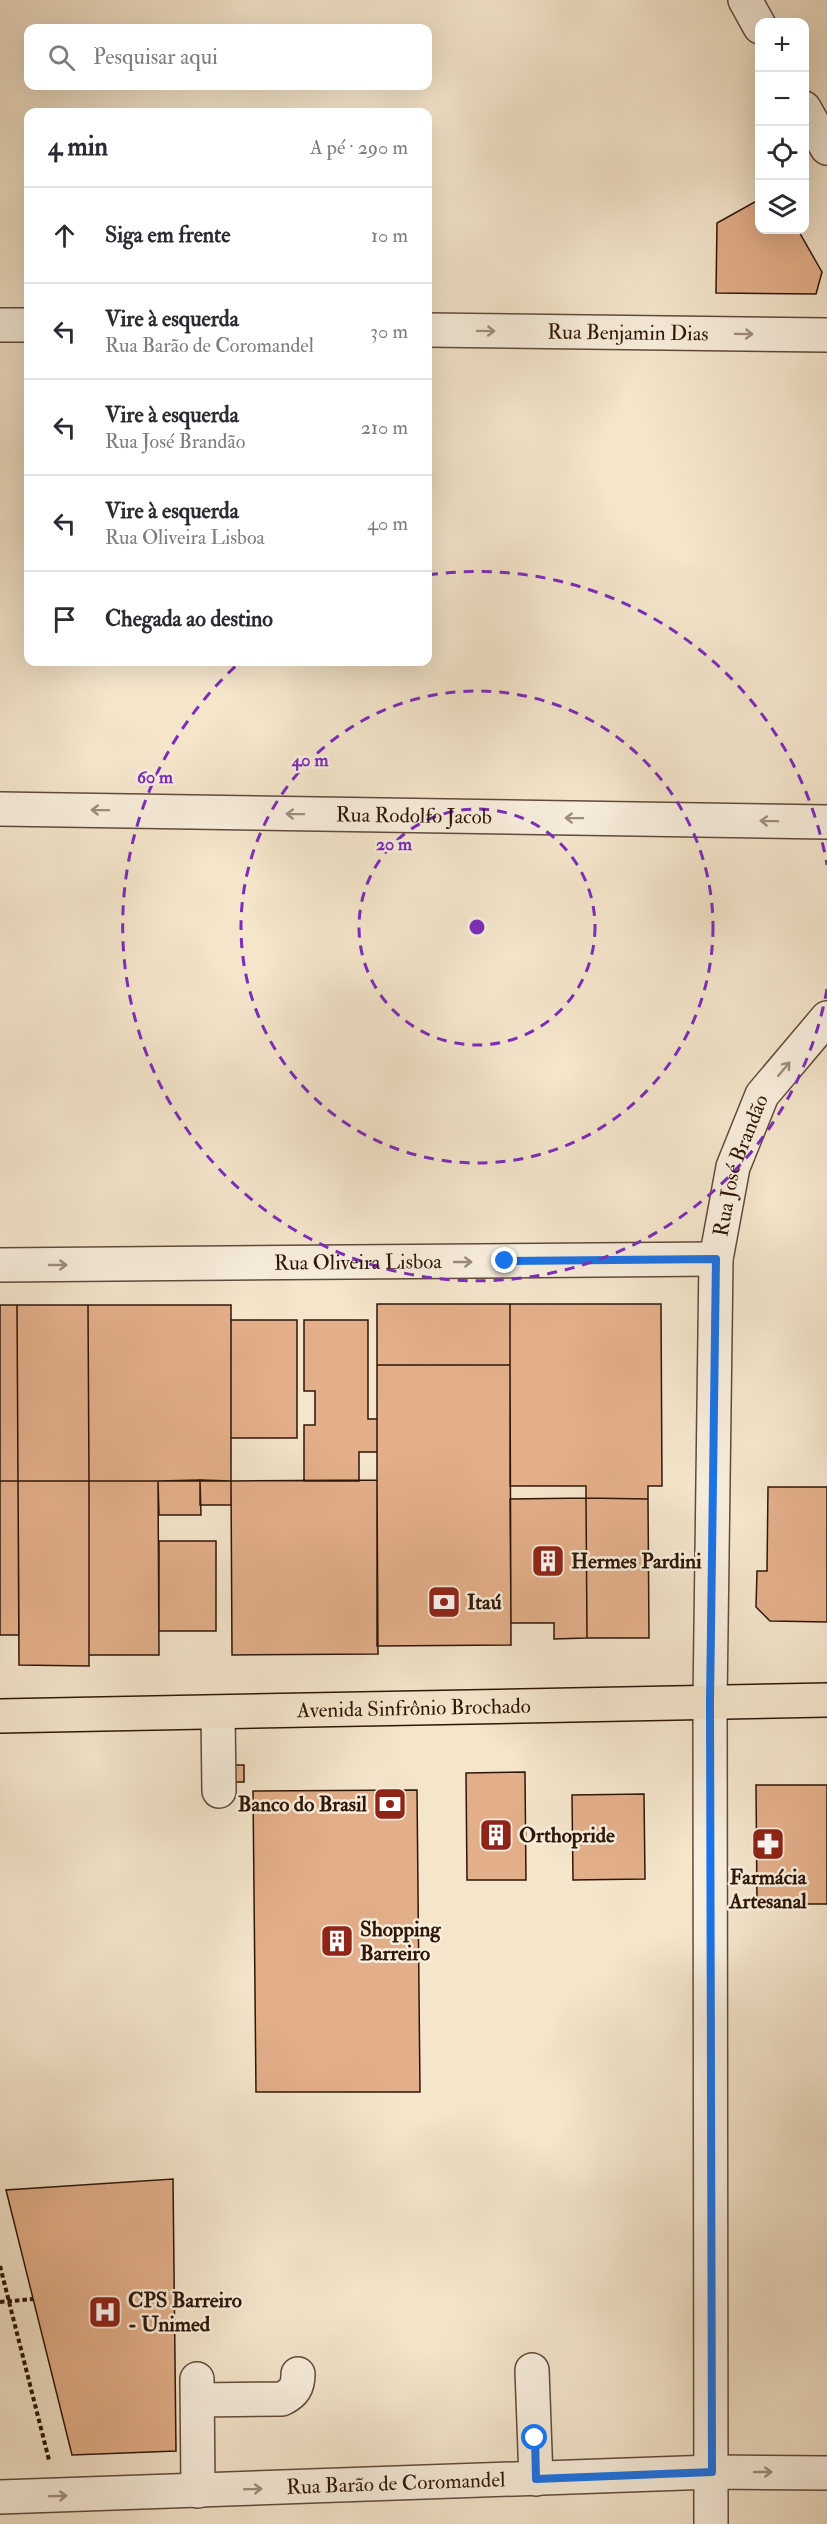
<!DOCTYPE html>
<html lang="pt">
<head>
<meta charset="utf-8">
<style>
  body { margin:0; font-family:"IM FELL Double Pica",serif; background:#f7f7f7; color:#2b2b33 }
  .controls { position:absolute; right:18px; top:18px; display:grid; overflow:hidden; border-radius:12px; box-shadow:0 6px 24px #0002 }
  .controls button { width:54px; height:54px; display:grid; place-items:center; padding:0; border:0; border-bottom:2px solid #e1e1e2; background:#fff; color:#2b2b33; font:30px sans-serif }
  .stop { position:absolute; width:18px; height:18px; margin:-14px; border:4px solid #1a73e8; border-radius:50%; background:#fff }
  .stop.end { background:#1a73e8; border-color:#fff; box-shadow:0 2px 6px #0008 }
  .list { margin:0; padding:0; list-style:none }
  h2 { display:flex; justify-content:space-between; align-items:center; height:78px; margin:0; padding:0 24px; font-size:26px }
  h2 small { font-size:20px; font-weight:400; color:#7c7c81 }
  .list li { display:grid; grid-template-columns:39px 1fr auto; gap:18px; align-items:center; box-sizing:border-box; height:96px; padding:0 24px; border-top:2px solid #e1e1e2 }
  .list b { display:block; font-size:22px; white-space:nowrap }
  .list p { margin:0; font-size:20px; white-space:nowrap; color:#7c7c81 }
  .list em { font-size:20px; font-style:normal; color:#7c7c81 }
  .icon { flex:none; width:33px; height:33px; fill:none; stroke:currentColor; stroke-width:2; stroke-linecap:round; stroke-linejoin:round }
  .map { position:relative; flex:none; width:827px; height:2524px; overflow:hidden }
  .search { position:absolute; background:#fff; box-shadow:0 6px 24px #0002; left:24px; top:24px; width:408px; height:66px; display:flex; align-items:center; gap:15px; box-sizing:border-box; padding:0 21px; border-radius:12px; color:#7c7c81; font-size:22px }
  .panel { position:absolute; background:#fff; box-shadow:0 6px 24px #0002; left:24px; top:108px; width:408px; height:558px; border-radius:12px }
  .map>svg:first-child { display:block }
  .building { fill:#e3af8a; stroke:#2e1608; stroke-width:1.5 }
  .lines { fill:none; stroke-linecap:round; stroke-linejoin:round }
  .minor-casing { stroke:#604a39; stroke-width:36 }
  .major-casing { stroke:#2e1608; stroke-width:36 }
  .path { stroke:#2e1608; stroke-width:4; stroke-dasharray:4.5 3; stroke-linecap:butt }
  .minor { stroke:#f8eedd; stroke-width:33 }
  .major { stroke:#f4e5cb; stroke-width:33 }
  .oneway { stroke:#9d8d7d }
  .route { stroke:#1a73e8; stroke-width:8 }
  .ring { fill:none; stroke:#7b2cbf; stroke-width:3; stroke-dasharray:10 8 }
  .labels { text-anchor:middle; dominant-baseline:central; stroke-width:5; stroke-linejoin:round; paint-order:stroke }
  .street-label { font-size:21px; fill:#2e1608; stroke:#f8eedd }
  .poi-label { font-size:21px; font-weight:bold; fill:#2e1608; stroke:#f8eedd; text-anchor:start }
  .centre { fill:#7b2cbf; stroke:#f8eedd; stroke-width:3 }
  .ring-label { font-size:18px; text-anchor:middle; font-weight:bold; fill:#7b2cbf; stroke:#f8eedd; stroke-width:5; stroke-linejoin:round; paint-order:stroke }
</style>
</head>
<body>
<div class="map">
<svg width="827" height="2524" viewBox="0 0 827 2524">
  <rect width="100%" height="100%" fill="#f4e5cb"/>
  <filter id="stains"><feTurbulence type="fractalNoise" baseFrequency=".00333" numOctaves="4"/><feColorMatrix values="0 0 0 0 .2 0 0 0 0 .09 0 0 0 0 .02 0 0 0 .5 -.17"/></filter>
  <radialGradient id="worn" r=".72"><stop offset=".6" stop-color="#630" stop-opacity="0"/><stop offset="1" stop-color="#630" stop-opacity=".3"/></radialGradient>
  <path class="building" d="M 760,199 L 760,230 L 798,230 L 822,272 L 816,294 L 716,293 L 717,223 Z
    M 377,1304 L 510,1304 L 510,1365 L 377,1365 Z
    M 510,1304 L 661,1304 L 662,1486 L 648,1486 L 648,1499 L 586,1498 L 586,1486 L 510,1486 Z
    M 0,1305 L 17,1305 L 18,1481 L 0,1481 Z
    M 17,1305 L 88,1305 L 89,1481 L 18,1481 Z
    M 88,1305 L 231,1305 L 231,1481 L 89,1481 Z
    M 231,1320 L 297,1320 L 297,1438 L 231,1438 Z
    M 304,1320 L 368,1320 L 368,1419 L 377,1419 L 377,1452 L 359,1452 L 359,1481 L 304,1481 L 304,1425 L 315,1425 L 315,1391 L 304,1391 Z
    M 377,1365 L 510,1365 L 511,1645 L 377,1646 Z
    M 200,1480 L 231,1481 L 231,1505 L 200,1505 Z
    M 200,1480 L 201,1515 L 159,1515 L 158,1481 Z
    M 377,1480 L 378,1654 L 232,1655 L 231,1481 Z
    M 0,1481 L 18,1481 L 19,1635 L 0,1635 Z
    M 18,1481 L 89,1481 L 89,1666 L 19,1665 Z
    M 89,1481 L 158,1481 L 159,1655 L 89,1655 Z
    M 768,1487 L 827,1487 L 827,1622 L 770,1621 L 756,1607 L 757,1571 L 767,1571 Z
    M 586,1498 L 587,1638 L 554,1639 L 554,1623 L 511,1623 L 510,1499 Z
    M 586,1498 L 648,1499 L 649,1638 L 587,1638 Z
    M 159,1541 L 216,1541 L 216,1631 L 159,1631 Z
    M 227,1765 L 244,1765 L 244,1782 L 227,1782 Z
    M 525,1772 L 526,1880 L 467,1880 L 466,1773 Z
    M 756,1785 L 827,1785 L 827,1904 L 757,1904 Z
    M 417,1790 L 420,2092 L 256,2092 L 253,1791 Z
    M 644,1794 L 645,1879 L 573,1880 L 572,1795 Z
    M 173,2179 L 176,2451 L 72,2455 L 6,2190 Z"/>
  <g class="lines">
    <defs>
      <g id="minor">
        <path d="M 745,0 L 760,27"/>
        <path d="M 804,108 L 827,148"/>
        <path d="M 0,325 L 28,325"/>
        <path id="s1" d="M 428,330 L 827,335"/>
        <path id="s2" d="M 0,809 L 827,822"/>
        <path id="s3" d="M 0,1265 L 716,1259"/>
        <path d="M 218,1713 L 219,1791"/>
        <path d="M 532,2370 L 536,2479"/>
        <path d="M 197,2379 L 198,2491"/>
        <path d="M 198,2400 L 282,2399 C 294,2393 298,2387 298,2374"/>
        <path id="s4" d="M 0,2497 L 712,2472 L 827,2473"/>
        <path id="s5" d="M 711,2524 L 710,1702 L 716,1259 L 733,1167 L 762,1095 L 827,1018"/>
      </g>
      <g id="major">
        <path id="s6" d="M 0,1716 L 827,1700"/>
      </g>
    </defs>
    <use href="#minor" class="minor-casing"/>
    <use href="#major" class="major-casing"/>
    <path class="path" d="M 0,2266 L 49,2460
      M 0,2302 L 33,2299
      M 175,2326 L 197,2326"/>
    <use href="#minor" class="minor"/>
    <use href="#major" class="major"/>
  </g>
  <defs><path id="oneway-shaft" d="M-6 0H5M1.5-3L5.5 0L1.5 3" fill="none" stroke-width="1.6" stroke-linecap="round" stroke-linejoin="round" transform="scale(1.5)"/></defs>
  <g class="oneway">
    <use href="#oneway-shaft" transform="translate(486 331) rotate(1)"/>
    <use href="#oneway-shaft" transform="translate(744 334) rotate(1)"/>
    <use href="#oneway-shaft" transform="translate(100 810) rotate(-179)"/>
    <use href="#oneway-shaft" transform="translate(295 814) rotate(-179)"/>
    <use href="#oneway-shaft" transform="translate(574 818) rotate(-179)"/>
    <use href="#oneway-shaft" transform="translate(769 821) rotate(-179)"/>
    <use href="#oneway-shaft" transform="translate(784 1069) rotate(-50)"/>
    <use href="#oneway-shaft" transform="translate(463 1262)"/>
    <use href="#oneway-shaft" transform="translate(58 1265)"/>
    <use href="#oneway-shaft" transform="translate(763 2472)"/>
    <use href="#oneway-shaft" transform="translate(253 2489) rotate(-2)"/>
    <use href="#oneway-shaft" transform="translate(58 2496) rotate(-2)"/>
  </g>
  <g class="lines">
    <path class="route" d="M 505,1261 L 716,1259 L 710,1702 L 712,2472 L 536,2479 L 535,2438"/>
  </g>
  <g class="ring">
    <circle cx="477" cy="927" r="118"/>
    <circle cx="477" cy="927" r="236"/>
    <path d="M827 989A355 355 0 1 1 239 663M428 575A355 355 0 0 1 827 865"/>
  </g>
  <defs>
    <symbol id="building-square" viewBox="-11 -11 22 22"><rect x="-9" y="-9" width="18" height="18" rx="4" fill="#8f2418" stroke="#f8eedd"/><path d="M-4-6H4V6H1V3H-1V6H-4ZM-2.5-4.3h1.7v1.8h-1.7ZM.8-4.3h1.7v1.8H.8ZM-2.5-1h1.7V.8h-1.7ZM.8-1h1.7V.8H.8Z" fill="#fff"/></symbol>
    <symbol id="bank-square" viewBox="-11 -11 22 22"><rect x="-9" y="-9" width="18" height="18" rx="4" fill="#8f2418" stroke="#f8eedd"/><path d="M-6-4H6V4H-6ZM0-2.3a2.3 2.3 0 1 0 0 4.6a2.3 2.3 0 1 0 0-4.6Z" fill="#fff"/></symbol>
    <symbol id="pharmacy-square" viewBox="-11 -11 22 22"><rect x="-9" y="-9" width="18" height="18" rx="4" fill="#8f2418" stroke="#f8eedd"/><path d="M-2-6h4v4h4v4h-4v4h-4v-4h-4v-4h4Z" fill="#fff"/></symbol>
    <symbol id="hospital-square" viewBox="-11 -11 22 22"><rect x="-9" y="-9" width="18" height="18" rx="4" fill="#8f2418" stroke="#f8eedd"/><path d="M-5-5h3v3.5h4V-5h3V5h-3V1.5h-4V5h-3Z" fill="#fff"/></symbol>
  </defs>
  <g fill-rule="evenodd">
    <use href="#building-square" x="529" y="1542" width="38" height="38"/>
    <use href="#bank-square" x="425" y="1583" width="38" height="38"/>
    <use href="#bank-square" x="371" y="1785" width="38" height="38"/>
    <use href="#building-square" x="477" y="1816" width="38" height="38"/>
    <use href="#pharmacy-square" x="749" y="1825" width="38" height="38"/>
    <use href="#building-square" x="318" y="1922" width="38" height="38"/>
    <use href="#hospital-square" x="86" y="2293" width="38" height="38"/>
  </g>
  <g class="labels">
    <g class="street-label">
      <text stroke="none"><textPath href="#s1" startOffset="200">Rua Benjamin Dias</textPath></text>
      <text stroke="none"><textPath href="#s2" startOffset="414">Rua Rodolfo Jacob</textPath></text>
      <text stroke="none"><textPath href="#s5" startOffset="1362">Rua José Brandão</textPath></text>
      <text stroke="none"><textPath href="#s3" startOffset="358">Rua Oliveira Lisboa</textPath></text>
      <text stroke="none"><textPath href="#s6" startOffset="414">Avenida Sinfrônio Brochado</textPath></text>
      <text stroke="none"><textPath href="#s4" startOffset="396">Rua Barão de Coromandel</textPath></text>
    </g>
    <g class="poi-label">
      <text x="571" y="1561">Hermes Pardini</text>
      <text x="467" y="1602">Itaú</text>
      <text x="367" y="1804" text-anchor="end">Banco do Brasil</text>
      <text x="519" y="1835">Orthopride</text>
      <text x="768" y="1877" text-anchor="middle">Farmácia<tspan x="768" dy="24">Artesanal</tspan></text>
      <text x="360" y="1929">Shopping<tspan x="360" dy="24">Barreiro</tspan></text>
      <text x="128" y="2300">CPS Barreiro<tspan x="128" dy="24">- Unimed</tspan></text>
    </g>
  </g>
  <circle cx="477" cy="927" r="9" class="centre"/>
  <g class="ring-label">
    <text x="310" y="766">40 m</text>
    <text x="155" y="783">60 m</text>
    <text x="394" y="850">20 m</text>
  </g>
  <rect width="100%" height="100%" filter="url(#stains)"/>
  <rect width="100%" height="100%" fill="url(#worn)"/>
</svg>
<div class="controls">
<button>+</button>
<button>−</button>
<button><svg class="icon" aria-label="locate" viewBox="0 0 24 24"><circle cx="12" cy="12" r="6"/><path d="M12 2v4M12 18v4M2 12h4M18 12h4"/></svg></button>
<button><svg class="icon" aria-label="layers" viewBox="0 0 24 24"><path d="M12 4l9 5-9 5-9-5zM3 14l9 5 9-5"/></svg></button>
</div>
<div class="stop" style="left:535px;top:2438px"></div>
<div class="stop end" style="left:505px;top:1261px"></div>
<div class="search"><svg class="icon" aria-label="search" viewBox="0 0 24 24"><circle cx="10" cy="10" r="6"/><path d="M15 15l6 6"/></svg>Pesquisar aqui</div>
<section class="panel">
<h2>4 min<small>A pé · 290 m</small></h2>
<ul class="list">
<li><svg class="icon" aria-label="ahead" viewBox="0 0 24 24"><path d="M12 20V5M6 11l6-6 6 6"/></svg><div><b>Siga em frente</b></div><em>10 m</em></li>
<li><svg class="icon" aria-label="left" viewBox="0 0 24 24"><path d="M17 20v-9H6M10 6l-5 5 5 5"/></svg><div><b>Vire à esquerda</b><p>Rua Barão de Coromandel</p></div><em>30 m</em></li>
<li><svg class="icon" aria-label="left" viewBox="0 0 24 24"><path d="M17 20v-9H6M10 6l-5 5 5 5"/></svg><div><b>Vire à esquerda</b><p>Rua José Brandão</p></div><em>210 m</em></li>
<li><svg class="icon" aria-label="left" viewBox="0 0 24 24"><path d="M17 20v-9H6M10 6l-5 5 5 5"/></svg><div><b>Vire à esquerda</b><p>Rua Oliveira Lisboa</p></div><em>40 m</em></li>
<li><svg class="icon" aria-label="arrive" viewBox="0 0 24 24"><path d="M6 21V4h12l-3 4 3 4H6"/></svg><div><b>Chegada ao destino</b></div></li>
</ul>
</section>
</div>
</body>
</html>
